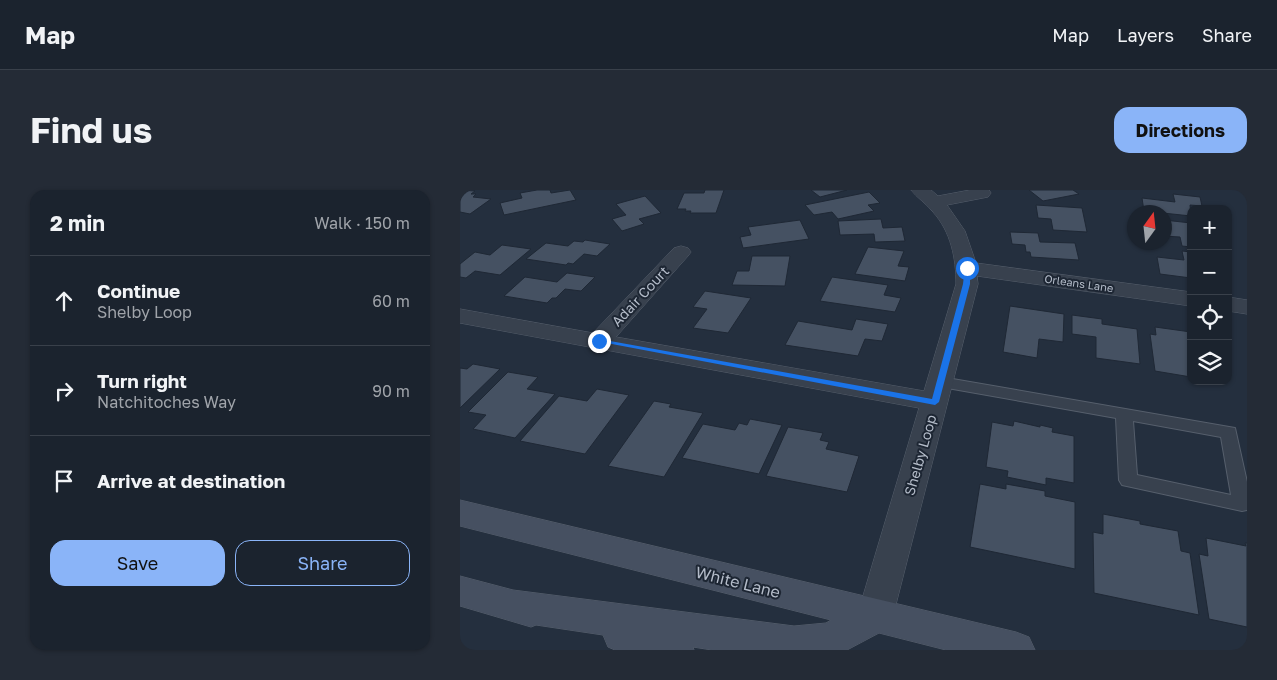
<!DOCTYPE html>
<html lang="en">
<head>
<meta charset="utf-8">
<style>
  body { margin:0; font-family:"Golos Text",sans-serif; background:#242b36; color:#f1f3f6 }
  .controls { position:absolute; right:15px; top:15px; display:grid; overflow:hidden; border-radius:10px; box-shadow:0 1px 4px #0004 }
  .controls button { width:45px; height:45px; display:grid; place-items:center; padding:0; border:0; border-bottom:1px solid #39404a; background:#1b232e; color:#f1f3f6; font:25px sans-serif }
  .compass { position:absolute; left:667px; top:15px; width:45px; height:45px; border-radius:50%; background:#1b232e; box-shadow:0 1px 4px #0004; rotate:15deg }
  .stop { position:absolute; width:15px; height:15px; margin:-11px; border:4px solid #1a73e8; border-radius:50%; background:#fff }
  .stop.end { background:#1a73e8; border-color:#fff; box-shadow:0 1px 5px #0008 }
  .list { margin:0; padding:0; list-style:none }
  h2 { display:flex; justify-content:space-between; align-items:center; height:65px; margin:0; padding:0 20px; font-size:21px }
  h2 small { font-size:16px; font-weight:400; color:#a0a4aa }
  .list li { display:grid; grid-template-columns:32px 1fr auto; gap:15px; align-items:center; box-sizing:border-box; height:90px; padding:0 20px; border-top:1px solid #39404a }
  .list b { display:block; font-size:19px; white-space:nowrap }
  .list p { margin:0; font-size:16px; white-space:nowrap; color:#a0a4aa }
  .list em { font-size:16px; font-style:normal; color:#a0a4aa }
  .actions { display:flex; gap:10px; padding:15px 20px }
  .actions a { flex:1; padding:11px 0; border:1px solid #8ab4f8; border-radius:15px; text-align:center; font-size:18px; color:#8ab4f8 }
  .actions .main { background:#8ab4f8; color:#111 }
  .icon { flex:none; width:28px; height:28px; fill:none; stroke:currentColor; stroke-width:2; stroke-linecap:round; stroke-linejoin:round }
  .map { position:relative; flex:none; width:787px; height:460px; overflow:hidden; border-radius:15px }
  header { display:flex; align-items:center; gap:30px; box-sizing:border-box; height:70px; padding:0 25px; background:#1b232e; border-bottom:1px solid #39404a }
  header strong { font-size:24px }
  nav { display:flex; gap:28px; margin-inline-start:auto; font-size:18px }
  .intro { display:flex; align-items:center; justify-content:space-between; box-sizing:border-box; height:120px; padding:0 30px }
  h1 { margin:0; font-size:35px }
  .button { padding:12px 22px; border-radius:15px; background:#8ab4f8; color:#111; font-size:18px; font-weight:700 }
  main { display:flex; gap:30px; padding:0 30px }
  aside { flex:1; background:#1b232e; border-radius:15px; box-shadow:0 1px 4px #0004 }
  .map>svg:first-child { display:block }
  .building { fill:#455162; stroke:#1f2835 }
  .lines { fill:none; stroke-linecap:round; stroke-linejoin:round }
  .lane-casing { stroke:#565f6c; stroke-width:2 }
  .street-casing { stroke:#565f6c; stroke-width:1 }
  .secondary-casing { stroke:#565f6c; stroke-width:1 }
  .lane { fill:#38414e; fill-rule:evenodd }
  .street { fill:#38414e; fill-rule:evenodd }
  .secondary { fill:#465061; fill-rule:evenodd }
  .route { fill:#1a73e8 }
  .labels { text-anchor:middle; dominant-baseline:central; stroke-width:4; stroke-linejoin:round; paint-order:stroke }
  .far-street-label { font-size:11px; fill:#b4bcc9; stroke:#1d2633 }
  .street-label { font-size:14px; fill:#b4bcc9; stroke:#1d2633 }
  .near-street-label { font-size:16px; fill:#b4bcc9; stroke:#1d2633 }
</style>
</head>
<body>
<header>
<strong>Map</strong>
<nav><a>Map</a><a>Layers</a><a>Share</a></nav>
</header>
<div class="intro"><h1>Find us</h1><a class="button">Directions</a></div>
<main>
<aside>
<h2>2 min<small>Walk · 150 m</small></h2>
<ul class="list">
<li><svg class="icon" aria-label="ahead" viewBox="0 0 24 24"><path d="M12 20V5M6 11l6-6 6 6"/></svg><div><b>Continue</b><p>Shelby Loop</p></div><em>60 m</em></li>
<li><svg class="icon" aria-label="right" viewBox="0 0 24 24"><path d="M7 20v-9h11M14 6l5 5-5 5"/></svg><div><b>Turn right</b><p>Natchitoches Way</p></div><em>90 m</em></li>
<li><svg class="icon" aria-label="arrive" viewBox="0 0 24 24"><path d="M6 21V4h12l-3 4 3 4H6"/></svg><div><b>Arrive at destination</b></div></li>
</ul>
<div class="actions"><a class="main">Save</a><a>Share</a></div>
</aside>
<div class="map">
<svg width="787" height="460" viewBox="0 0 787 460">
  <rect width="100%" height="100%" fill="#242f3e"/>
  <path class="building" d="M 0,0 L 15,1 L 11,4 L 16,4 L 13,7 L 31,9 L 10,24 L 0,22 Z
    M 77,0 L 90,0 L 91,3 L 110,0 L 116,10 L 44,25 L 40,13 L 62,8 L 60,3 Z
    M 245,0 L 264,0 L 256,23 L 230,23 L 231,21 L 225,21 L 226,19 L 217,19 L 224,3 L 244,3 Z
    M 351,0 L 387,0 L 360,7 Z
    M 569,0 L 613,0 L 619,4 L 583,11 Z
    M 409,2 L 420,13 L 408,15 L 414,21 L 378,29 L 372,22 L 354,25 L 345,15 Z
    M 713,4 L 740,7 L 742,16 L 730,15 L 731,26 L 684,21 L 682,8 L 715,12 Z
    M 185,6 L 201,23 L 179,29 L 184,34 L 162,41 L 152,29 L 166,25 L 156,14 Z
    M 576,15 L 622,18 L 627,42 L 593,40 L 591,29 L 578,28 Z
    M 421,29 L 423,38 L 442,37 L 445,51 L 415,52 L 414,44 L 380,45 L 378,31 Z
    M 340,30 L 349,49 L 283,58 L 280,47 L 291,45 L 288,37 Z
    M 704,30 L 731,33 L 731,57 L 722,56 L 720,47 L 704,46 Z
    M 550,42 L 578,43 L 580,52 L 615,53 L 619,70 L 571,67 L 570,62 L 566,62 L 565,55 L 552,54 Z
    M 125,50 L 150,54 L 137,66 L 124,64 L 113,74 L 108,73 L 106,75 L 66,69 L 86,53 L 108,56 L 114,51 L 123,52 Z
    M 42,55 L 71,59 L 40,85 L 15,81 L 6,88 L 0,87 L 0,74 L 15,62 L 30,65 Z
    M 408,57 L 444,61 L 438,76 L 449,77 L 445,91 L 395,84 Z
    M 722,61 L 731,62 L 731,88 L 700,84 L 697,67 L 724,70 Z
    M 292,66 L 330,66 L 325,96 L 272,95 L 277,81 L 289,81 Z
    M 107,83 L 135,87 L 121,101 L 105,99 L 96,108 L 92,108 L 87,113 L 44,106 L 65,87 L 97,92 Z
    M 372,87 L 428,95 L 424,105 L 441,108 L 435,122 L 360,111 Z
    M 245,101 L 291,108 L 268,143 L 233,138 L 247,119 L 233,117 Z
    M 550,116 L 604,124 L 603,152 L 579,149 L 577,168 L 543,162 Z
    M 612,125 L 642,129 L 642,134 L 677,139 L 680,174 L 636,168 L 636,147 L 612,144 Z
    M 396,129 L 428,134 L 422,151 L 405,149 L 398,166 L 325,155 L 338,131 L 392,140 Z
    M 695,137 L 731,142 L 731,187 L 695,181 L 690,144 L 696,145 Z
    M 13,174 L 40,179 L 0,218 L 0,178 L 7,179 Z
    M 48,182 L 78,187 L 67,199 L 95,204 L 55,248 L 13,239 L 26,225 L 8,222 Z
    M 137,199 L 169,205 L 125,264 L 60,251 L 99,206 L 127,211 Z
    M 194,211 L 211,214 L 209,217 L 243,223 L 204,287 L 148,276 Z
    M 290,229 L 322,235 L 299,284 L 222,268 L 243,234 L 275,240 L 279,233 L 287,235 Z
    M 554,231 L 580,237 L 580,235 L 593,238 L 592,242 L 614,246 L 614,293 L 586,288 L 586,295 L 547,287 L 548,281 L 526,277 L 532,232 L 553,236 Z
    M 328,237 L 363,243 L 360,250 L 369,252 L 366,259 L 399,266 L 387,302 L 306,286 Z
    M 520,294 L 546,299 L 546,294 L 585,301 L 585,306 L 615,312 L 615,379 L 510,357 Z
    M 643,324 L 680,331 L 680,334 L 718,341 L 721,361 L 730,363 L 739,425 L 634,403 L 633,342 L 643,344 Z
    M 746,348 L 786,356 L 785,353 L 787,353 L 787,437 L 749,429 L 739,364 L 748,366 Z"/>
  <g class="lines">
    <defs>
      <path id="lane" d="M 481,187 L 775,238 L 787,292 L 787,320 L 782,321 L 662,295 L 659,290 L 656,228 L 476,196 L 473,192 L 476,188 ZM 673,231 L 761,247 L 771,305 L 677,285 Z"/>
      <path id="street" d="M 451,0 L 471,0 L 478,6 L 510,0 L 529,0 L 531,3 L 528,7 L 487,15 L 505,41 L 516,73 L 731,102 L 731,116 L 517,86 L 518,94 L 433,426 L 428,438 L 415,442 L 402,438 L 397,426 L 459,218 L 0,133 L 0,119 L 133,143 L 214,58 L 221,56 L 228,58 L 231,62 L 228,66 L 156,147 L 464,201 L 496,94 C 496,68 491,42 473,22 C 467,14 457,8 451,0 Z
        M 768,107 L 787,110 L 787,124 L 768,121 Z"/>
      <path id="secondary" d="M 0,310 L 556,442 L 569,447 L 575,460 L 486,460 L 419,443 L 387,460 L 252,460 L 233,457 L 234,460 L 155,460 L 148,457 L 143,445 L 76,435 L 71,437 L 0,416 L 0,386 L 53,400 L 334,436 L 366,433 L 371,430 L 0,336 Z"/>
    </defs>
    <use href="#lane" class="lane-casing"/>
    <use href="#street" class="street-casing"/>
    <use href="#secondary" class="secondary-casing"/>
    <use href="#lane" class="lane"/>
    <use href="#street" class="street"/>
    <use href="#secondary" class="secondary"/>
  </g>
  <path class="route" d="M 505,77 L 510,78 L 510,94 L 479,212 L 475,215 L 136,151 L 139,149 L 472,209 L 503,94 Z"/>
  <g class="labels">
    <g class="far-street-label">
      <text transform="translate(619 93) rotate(8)">Orleans Lane</text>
    </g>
    <g class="street-label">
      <text transform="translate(180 106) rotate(-47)">Adair Court</text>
      <text transform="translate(460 265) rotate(-74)">Shelby Loop</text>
    </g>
    <g class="near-street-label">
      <text transform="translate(278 392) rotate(14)">White Lane</text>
    </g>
  </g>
</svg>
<div class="controls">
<button>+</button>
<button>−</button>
<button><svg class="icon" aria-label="locate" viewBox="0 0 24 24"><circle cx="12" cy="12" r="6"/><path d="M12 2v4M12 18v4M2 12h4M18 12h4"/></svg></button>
<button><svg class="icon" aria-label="layers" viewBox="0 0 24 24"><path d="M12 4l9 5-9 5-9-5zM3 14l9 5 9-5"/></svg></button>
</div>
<svg class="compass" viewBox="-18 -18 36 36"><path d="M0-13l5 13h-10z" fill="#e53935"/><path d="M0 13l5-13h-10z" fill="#a0a4aa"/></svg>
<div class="stop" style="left:507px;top:78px"></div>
<div class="stop end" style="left:139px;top:151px"></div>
</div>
</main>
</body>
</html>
